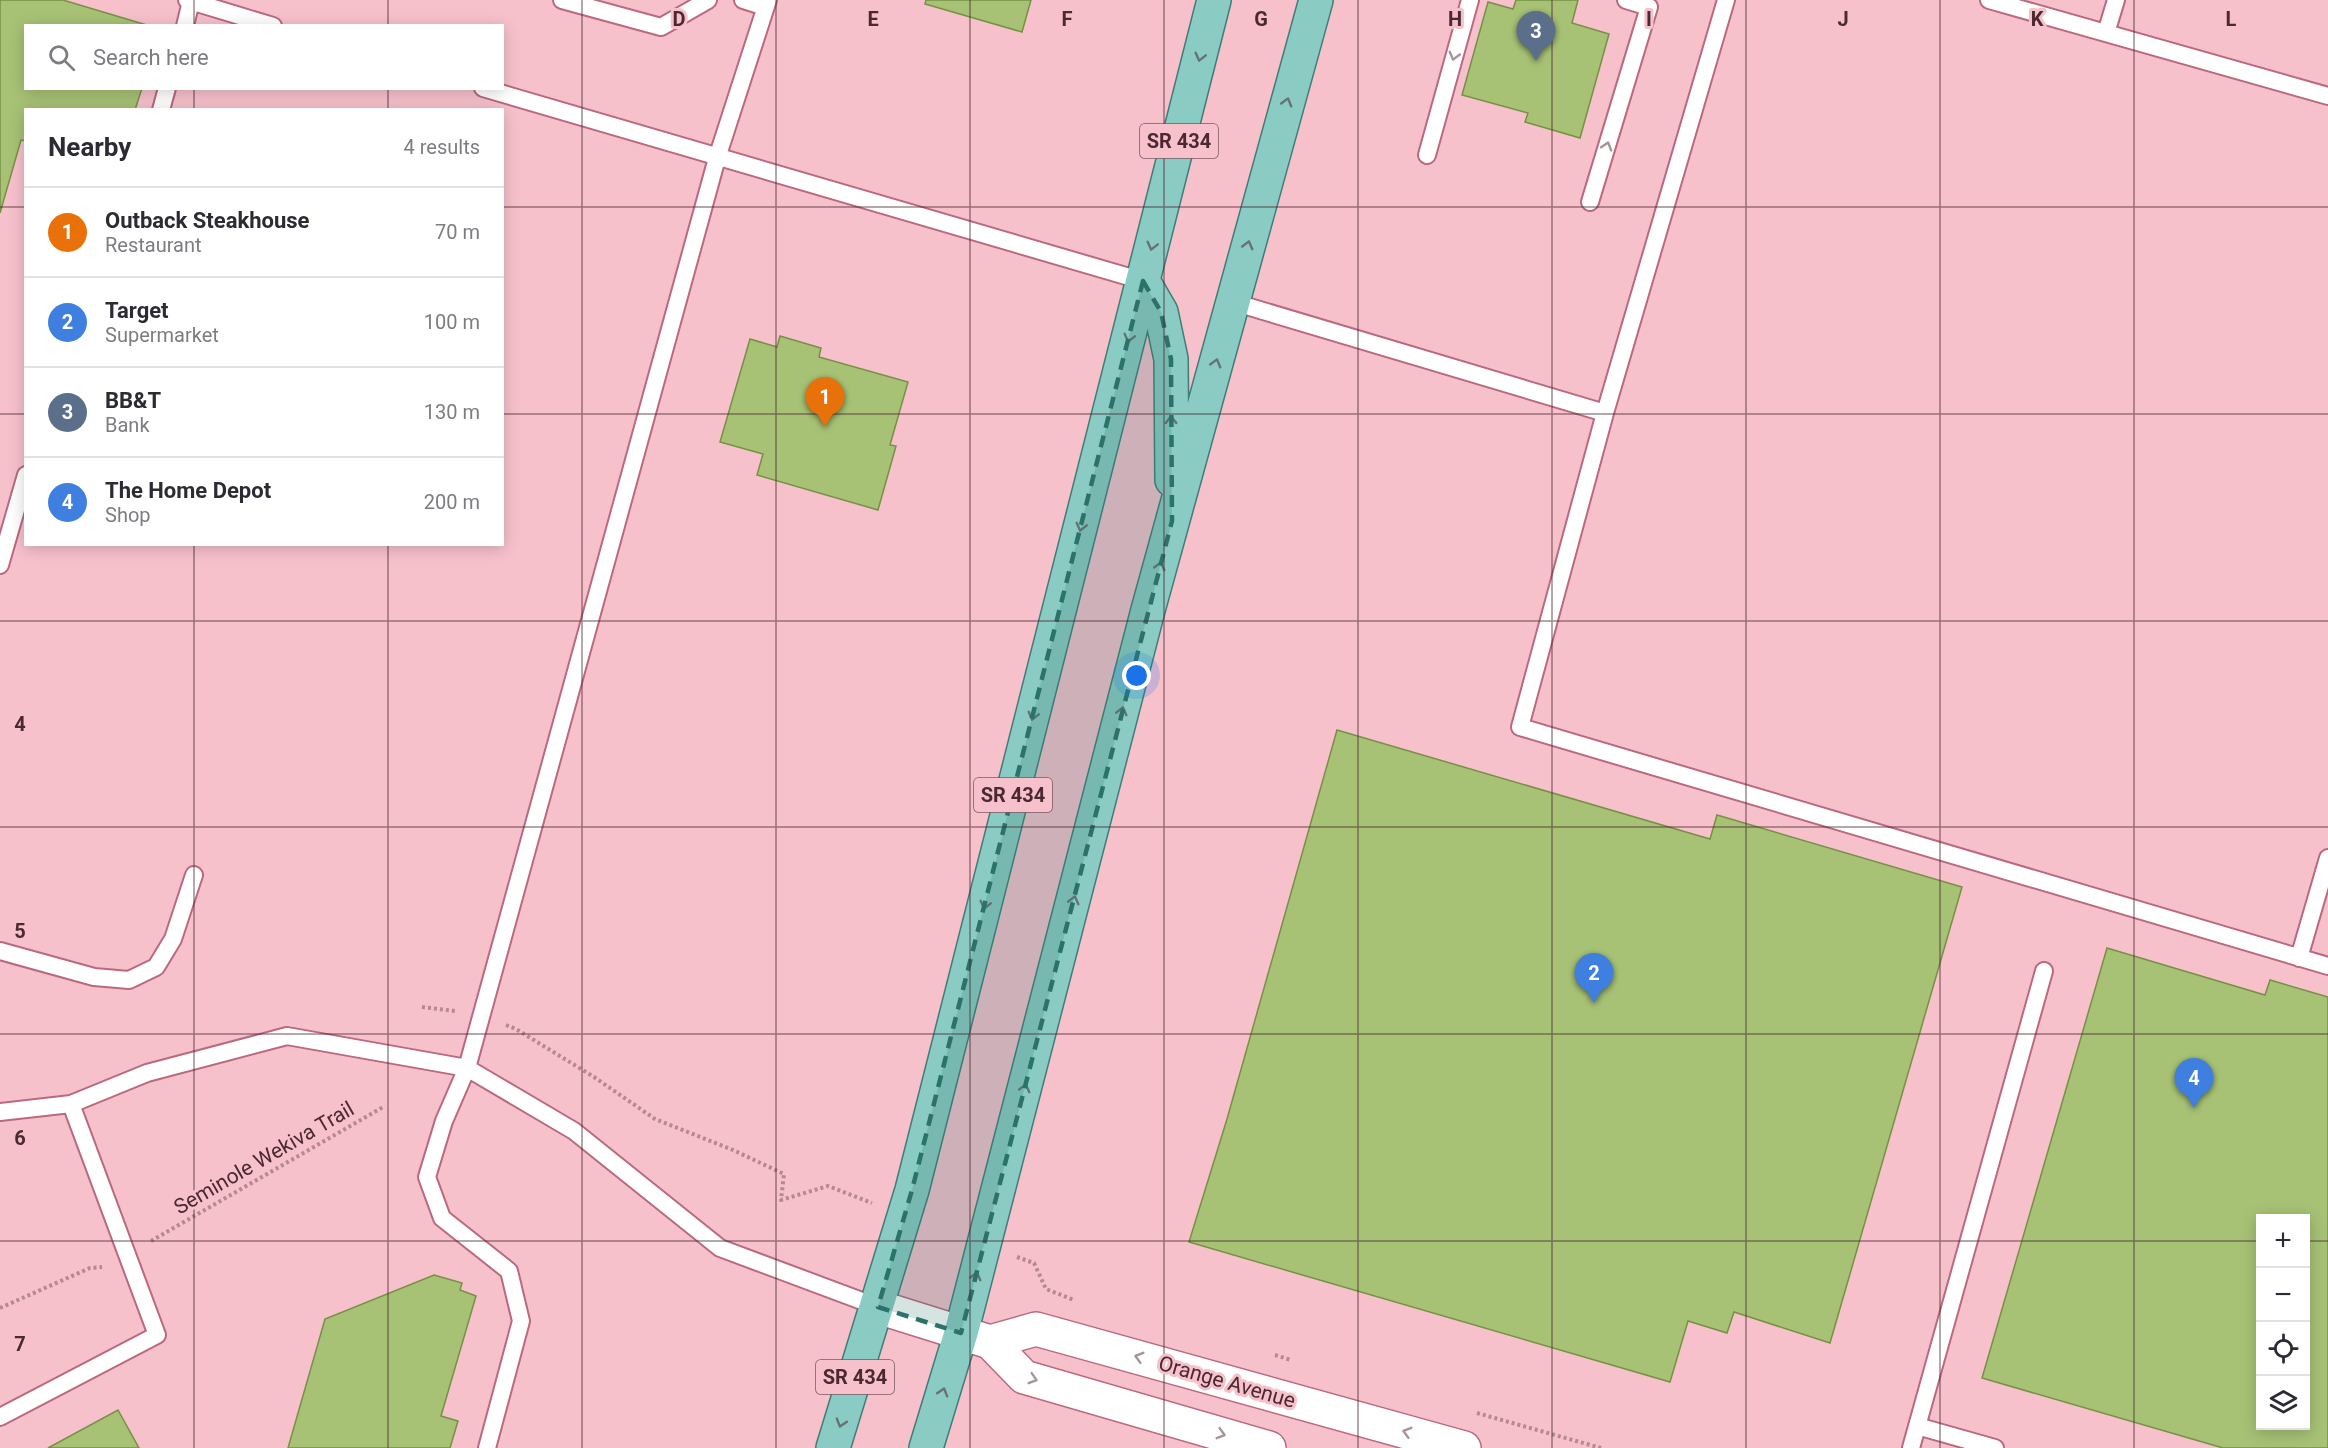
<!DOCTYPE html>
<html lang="en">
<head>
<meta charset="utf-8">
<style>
  body { margin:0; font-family:Roboto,sans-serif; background:#f2f2f3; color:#2b2b33 }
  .controls { position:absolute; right:18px; bottom:18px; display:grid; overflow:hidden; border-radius:0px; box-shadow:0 3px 15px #0003 }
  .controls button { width:54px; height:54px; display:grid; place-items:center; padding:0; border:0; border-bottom:2px solid #e1e1e2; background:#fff; color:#2b2b33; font:30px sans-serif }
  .you { position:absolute; left:1137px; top:676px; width:21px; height:21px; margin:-15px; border:4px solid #fff; border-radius:50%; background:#1a73e8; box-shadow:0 0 0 9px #1a73e833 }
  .badge { display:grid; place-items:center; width:39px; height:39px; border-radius:50%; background:#2b736a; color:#fff; font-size:20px; font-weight:700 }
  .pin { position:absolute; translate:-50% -50px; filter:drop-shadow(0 2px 3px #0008) }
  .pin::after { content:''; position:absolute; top:32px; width:21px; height:18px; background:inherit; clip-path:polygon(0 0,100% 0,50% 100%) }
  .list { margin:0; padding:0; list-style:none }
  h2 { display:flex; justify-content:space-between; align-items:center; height:78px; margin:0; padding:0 24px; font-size:26px }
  h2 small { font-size:20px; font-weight:400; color:#7c7c81 }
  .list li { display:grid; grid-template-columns:39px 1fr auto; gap:18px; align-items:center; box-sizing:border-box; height:90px; padding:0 24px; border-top:2px solid #e1e1e2 }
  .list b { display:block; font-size:22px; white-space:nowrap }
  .list p { margin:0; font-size:20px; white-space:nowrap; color:#7c7c81 }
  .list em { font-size:20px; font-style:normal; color:#7c7c81 }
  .icon { flex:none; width:33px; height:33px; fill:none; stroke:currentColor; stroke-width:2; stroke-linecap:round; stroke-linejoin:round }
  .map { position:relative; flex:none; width:2328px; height:1448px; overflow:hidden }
  .search { position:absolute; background:#fff; box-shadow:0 3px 15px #0003; left:24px; top:24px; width:480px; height:66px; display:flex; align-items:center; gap:15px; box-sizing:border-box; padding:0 21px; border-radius:0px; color:#7c7c81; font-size:22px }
  .panel { position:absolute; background:#fff; box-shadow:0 3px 15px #0003; left:24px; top:108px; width:480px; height:438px; border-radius:0px }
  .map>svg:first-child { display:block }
  .building { fill:#a7c275; stroke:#779045; stroke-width:1.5; fill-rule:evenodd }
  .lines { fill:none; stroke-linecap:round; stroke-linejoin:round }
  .lane-casing { stroke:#ba697e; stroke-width:20 }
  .secondary-casing { stroke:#ba697e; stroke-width:36 }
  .primary-casing { stroke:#417c77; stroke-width:36 }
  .path { stroke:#b68892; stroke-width:4; stroke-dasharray:3 3; stroke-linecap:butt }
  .lane { stroke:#fff; stroke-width:16 }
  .secondary { stroke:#fff; stroke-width:33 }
  .primary { stroke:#8acbc4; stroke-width:33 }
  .oneway { stroke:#a59498 }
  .oneway2 { stroke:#677273 }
  .marked { fill:#2b736a; fill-opacity:0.2; stroke:#2b736a; stroke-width:4.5; stroke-dasharray:12 8; stroke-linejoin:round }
  .grid { fill:none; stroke:#4b2931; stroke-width:1.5; stroke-opacity:0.55 }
  .labels { text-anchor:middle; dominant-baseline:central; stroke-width:6; stroke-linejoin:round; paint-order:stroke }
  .shield { fill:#f7c1cc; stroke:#7f5760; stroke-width:1.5 }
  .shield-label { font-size:20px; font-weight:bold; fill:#4b2931 }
  .street-label { font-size:21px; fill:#4b2931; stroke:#f7c1cc }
  .grid-label { font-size:20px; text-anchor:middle; font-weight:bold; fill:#4b2931; stroke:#f7c1cc; stroke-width:6; stroke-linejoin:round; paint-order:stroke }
</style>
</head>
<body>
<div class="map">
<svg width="2328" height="1448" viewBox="0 0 2328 1448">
  <rect width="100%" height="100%" fill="#f7c1cc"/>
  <path class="building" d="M 0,0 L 63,0 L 150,26 L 26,26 L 26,88 L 142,88 L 135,110 L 26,110 L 26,141 L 21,140 L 0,213 Z
    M 926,0 L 1031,0 L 1022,32 L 925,4 Z
    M 1516,0 L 1578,0 L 1572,23 L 1609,34 L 1580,138 L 1525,122 L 1528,113 L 1462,95 L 1488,2 L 1513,9 Z
    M 780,336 L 821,348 L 819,357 L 908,382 L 890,445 L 896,446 L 878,510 L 757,475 L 763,454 L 720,442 L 750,339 L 777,347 Z
    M 1337,730 L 1710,839 L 1717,815 L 1962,887 L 1830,1343 L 1734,1312 L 1727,1333 L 1688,1321 L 1670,1382 L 1189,1242 L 1227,1119 Z
    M 2107,948 L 2265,995 L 2270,980 L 2328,997 L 2328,1448 L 2223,1448 L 1982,1378 ZM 2260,1218 L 2306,1218 L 2306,1426 L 2260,1426 Z
    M 434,1275 L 462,1283 L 460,1290 L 476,1296 L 441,1416 L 458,1421 L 450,1448 L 288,1448 L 325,1319 Z
    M 118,1410 L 139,1448 L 48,1448 Z"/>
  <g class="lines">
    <defs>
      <path id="lane" d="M 187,0 L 273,26
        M 562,0 L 661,27 L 708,0
        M 743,0 L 765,7
        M 1726,0 L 1605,413 L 1520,727 L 2328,966
        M 1989,0 L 2328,96
        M 185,26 L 191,1
        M 2106,33 L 2116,0
        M 483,88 L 1143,281
        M 161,110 L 167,88
        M 1427,155 L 1470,0
        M 1590,202 L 1649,7 L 1626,0
        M 1233,302 L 1605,413
        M 0,565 L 26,475
        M 0,951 L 94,977 L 129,980 L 156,967 L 173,939 L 194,875
        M 2299,958 L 2328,858
        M 0,1112 L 71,1104 L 147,1073 L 287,1036 L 467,1068 L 574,1131 L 720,1248 L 878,1307
        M 0,1417 L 157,1335 L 71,1104
        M 1917,1426 L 1995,1448
        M 487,1448 L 521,1321 L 509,1271 L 442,1218 L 427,1177 L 444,1121 L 467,1068 L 717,158 L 768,0
        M 1911,1448 L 2044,971"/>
      <path id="secondary" d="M 878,1307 L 990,1342 L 1024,1377 L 1269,1448
        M 990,1342 L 1036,1329 L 1464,1448"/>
      <path id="primary" d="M 1143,281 L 1161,312 L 1171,359 L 1172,480
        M 833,1448 L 912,1190 L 1214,0
        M 926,1448 L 961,1333 L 1148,610 L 1316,0"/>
    </defs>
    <use href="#lane" class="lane-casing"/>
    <use href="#secondary" class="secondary-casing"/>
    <use href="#primary" class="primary-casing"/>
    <path class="path" d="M 422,1007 L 455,1011
      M 506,1025 L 516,1029 L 594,1077 L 655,1119 L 733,1150 L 784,1174 L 781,1200 L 828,1186 L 872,1203
      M 151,1241 L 385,1106
      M 1017,1257 L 1034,1263 L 1046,1289 L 1074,1300
      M 0,1308 L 90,1268 L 102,1267
      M 1275,1355 L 1291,1360
      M 1477,1413 L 1601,1448"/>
    <use href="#lane" class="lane"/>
    <use href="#secondary" class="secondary"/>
    <use href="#primary" class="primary"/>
  </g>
  <defs><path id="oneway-chevron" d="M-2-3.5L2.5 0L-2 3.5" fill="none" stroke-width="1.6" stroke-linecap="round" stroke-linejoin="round" transform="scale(1.5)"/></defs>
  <g class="oneway">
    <use href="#oneway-chevron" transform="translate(1454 56) rotate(105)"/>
    <use href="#oneway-chevron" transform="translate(1607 146) rotate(-73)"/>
    <use href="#oneway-chevron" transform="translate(1139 1357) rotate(-164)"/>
    <use href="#oneway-chevron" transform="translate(1033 1379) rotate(17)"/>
    <use href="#oneway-chevron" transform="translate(1407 1432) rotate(-164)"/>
    <use href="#oneway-chevron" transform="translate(1221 1434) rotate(16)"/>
  </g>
  <g class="oneway2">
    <use href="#oneway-chevron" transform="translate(1200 57) rotate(104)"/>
    <use href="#oneway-chevron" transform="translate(1287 102) rotate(-74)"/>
    <use href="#oneway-chevron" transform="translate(1248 245) rotate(-75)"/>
    <use href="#oneway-chevron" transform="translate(1152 246) rotate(104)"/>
    <use href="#oneway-chevron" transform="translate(1129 338) rotate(104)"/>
    <use href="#oneway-chevron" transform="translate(1216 363) rotate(-74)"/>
    <use href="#oneway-chevron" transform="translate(1171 420) rotate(-90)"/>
    <use href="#oneway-chevron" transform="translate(1081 527) rotate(104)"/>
    <use href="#oneway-chevron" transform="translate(1160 566) rotate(-75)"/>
    <use href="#oneway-chevron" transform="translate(1122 711) rotate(-76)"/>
    <use href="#oneway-chevron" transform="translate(1033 716) rotate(104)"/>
    <use href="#oneway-chevron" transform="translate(1074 900) rotate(-76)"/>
    <use href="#oneway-chevron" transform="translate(985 905) rotate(104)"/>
    <use href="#oneway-chevron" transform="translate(1025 1088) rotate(-75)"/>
    <use href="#oneway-chevron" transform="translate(976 1276) rotate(-75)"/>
    <use href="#oneway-chevron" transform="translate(943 1392) rotate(-73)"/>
    <use href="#oneway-chevron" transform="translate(841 1423) rotate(107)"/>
  </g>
  <path class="marked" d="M 1143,281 L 1161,312 L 1171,359 L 1172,521 L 961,1333 L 878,1307 L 912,1190 Z"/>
  <path class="grid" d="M 194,0 L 194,26M 388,0 L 388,26M 582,0 L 582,1448M 776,0 L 776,1448M 970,0 L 970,1448M 1164,0 L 1164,1448M 1358,0 L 1358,1448M 1552,0 L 1552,1448M 1746,0 L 1746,1448M 1940,0 L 1940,1448M 2134,0 L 2134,1448M 194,88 L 194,110M 388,88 L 388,110M 0,207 L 26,207M 502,207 L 2328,207M 0,414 L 26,414M 502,414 L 2328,414M 194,544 L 194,1448M 388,544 L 388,1448M 0,621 L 2328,621M 0,827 L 2328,827M 0,1034 L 2328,1034M 0,1241 L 2260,1241M 2306,1241 L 2328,1241"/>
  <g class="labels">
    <g class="shield">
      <rect x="1140" y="124" width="78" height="34" rx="4.5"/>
      <rect x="974" y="778" width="78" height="34" rx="4.5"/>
      <rect x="816" y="1360" width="78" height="34" rx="4.5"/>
    </g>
    <g class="shield-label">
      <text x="1179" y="141">SR 434</text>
      <text x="1013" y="795">SR 434</text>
      <text x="855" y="1377">SR 434</text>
    </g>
    <g class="street-label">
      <text transform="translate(264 1158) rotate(-30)">Seminole Wekiva Trail</text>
      <text transform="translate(1227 1382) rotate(16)">Orange Avenue</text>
    </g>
  </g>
  <g class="grid-label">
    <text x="679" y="26">D</text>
    <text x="873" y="26">E</text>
    <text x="1067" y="26">F</text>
    <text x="1261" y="26">G</text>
    <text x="1455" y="26">H</text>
    <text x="1649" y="26">I</text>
    <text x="1843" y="26">J</text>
    <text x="2037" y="26">K</text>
    <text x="2231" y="26">L</text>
    <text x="20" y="731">4</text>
    <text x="20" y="938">5</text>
    <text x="20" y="1145">6</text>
    <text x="20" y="1351">7</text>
  </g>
</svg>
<div class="controls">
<button>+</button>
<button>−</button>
<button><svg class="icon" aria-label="locate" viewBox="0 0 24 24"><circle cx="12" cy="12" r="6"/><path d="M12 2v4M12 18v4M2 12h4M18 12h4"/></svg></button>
<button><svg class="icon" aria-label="layers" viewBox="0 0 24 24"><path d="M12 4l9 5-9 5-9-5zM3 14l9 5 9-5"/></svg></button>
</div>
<div class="you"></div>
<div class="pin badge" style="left:825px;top:427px;background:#e8710a">1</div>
<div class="pin badge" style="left:1594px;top:1003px;background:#3f7fe0">2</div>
<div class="pin badge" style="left:1536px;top:61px;background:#5c6f8a">3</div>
<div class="pin badge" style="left:2194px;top:1108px;background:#3f7fe0">4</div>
<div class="search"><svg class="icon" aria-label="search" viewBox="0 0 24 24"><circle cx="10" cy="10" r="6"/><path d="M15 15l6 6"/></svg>Search here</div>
<section class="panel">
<h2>Nearby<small>4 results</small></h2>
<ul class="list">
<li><span class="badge" style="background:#e8710a">1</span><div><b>Outback Steakhouse</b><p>Restaurant</p></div><em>70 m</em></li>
<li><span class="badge" style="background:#3f7fe0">2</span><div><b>Target</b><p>Supermarket</p></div><em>100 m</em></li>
<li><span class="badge" style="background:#5c6f8a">3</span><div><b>BB&amp;T</b><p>Bank</p></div><em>130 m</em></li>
<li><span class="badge" style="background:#3f7fe0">4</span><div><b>The Home Depot</b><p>Shop</p></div><em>200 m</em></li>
</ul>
</section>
</div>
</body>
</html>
